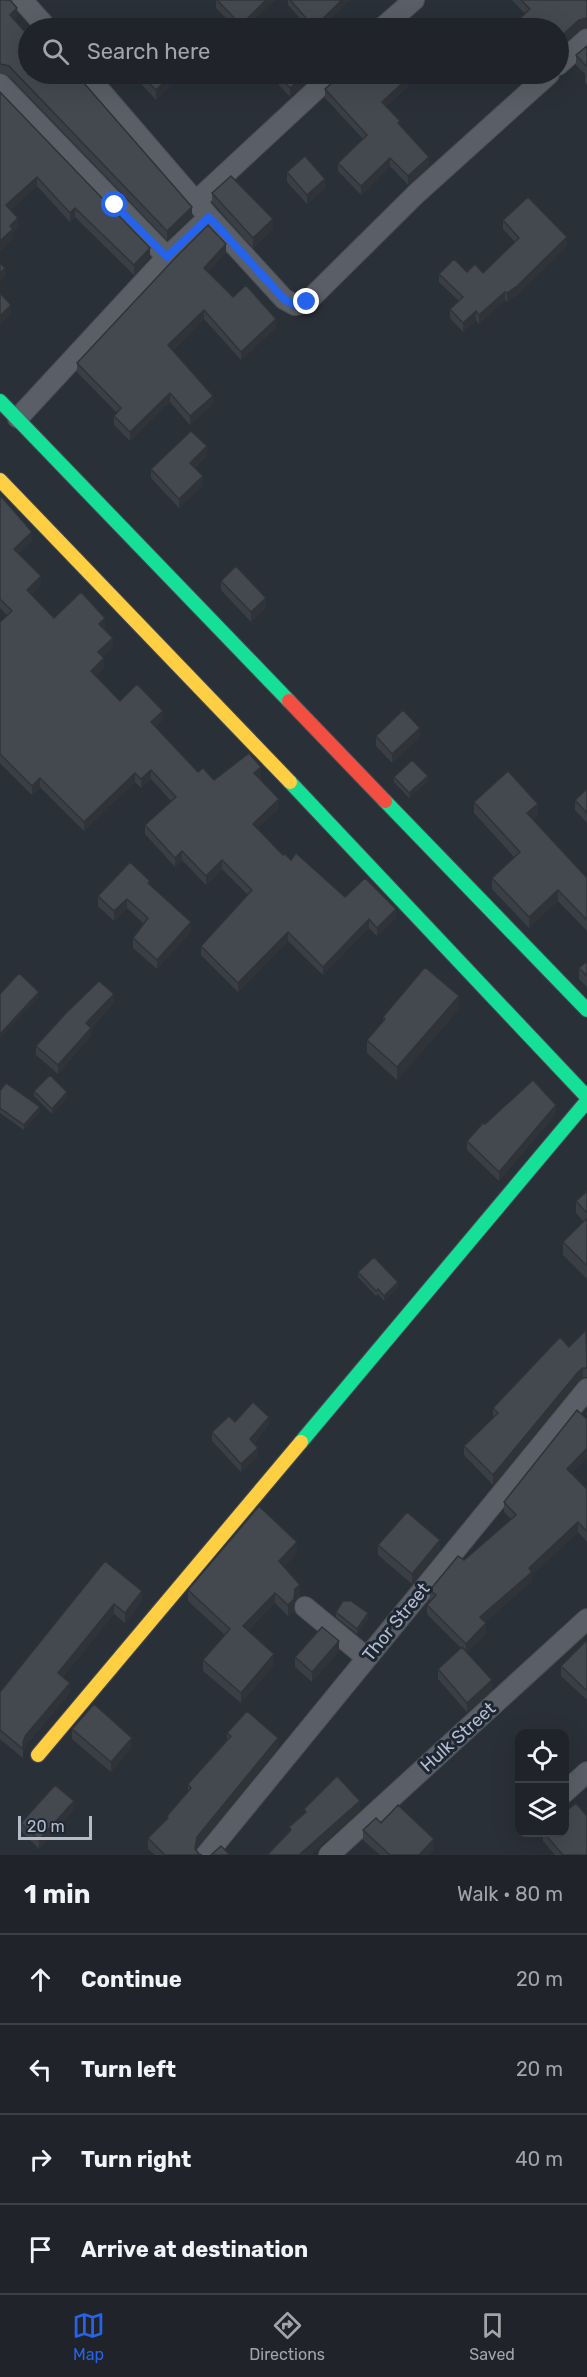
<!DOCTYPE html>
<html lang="en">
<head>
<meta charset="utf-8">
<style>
  body { margin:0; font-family:Rubik,sans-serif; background:#2d3036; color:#f1f3f6 }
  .controls { position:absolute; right:18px; bottom:18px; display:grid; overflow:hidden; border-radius:12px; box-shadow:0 6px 24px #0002 }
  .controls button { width:54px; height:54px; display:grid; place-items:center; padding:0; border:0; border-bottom:2px solid #3d4147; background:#20242a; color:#f1f3f6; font:30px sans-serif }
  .scale { position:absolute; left:18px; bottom:15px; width:74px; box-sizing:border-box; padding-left:6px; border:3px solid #b4bcc9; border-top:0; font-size:16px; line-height:21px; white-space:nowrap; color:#b4bcc9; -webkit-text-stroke:4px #1d2633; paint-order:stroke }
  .stop { position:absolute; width:18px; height:18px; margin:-14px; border:4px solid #2563eb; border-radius:50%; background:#fff }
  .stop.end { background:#2563eb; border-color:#fff; box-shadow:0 2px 6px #0008 }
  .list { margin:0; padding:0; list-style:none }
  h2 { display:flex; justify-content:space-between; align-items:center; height:78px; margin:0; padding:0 24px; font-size:26px }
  h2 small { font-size:20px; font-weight:400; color:#a2a4a8 }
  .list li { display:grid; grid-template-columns:39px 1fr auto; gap:18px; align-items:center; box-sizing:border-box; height:90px; padding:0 24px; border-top:2px solid #3d4147 }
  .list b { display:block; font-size:22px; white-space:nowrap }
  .list em { font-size:20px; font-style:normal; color:#a2a4a8 }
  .icon { flex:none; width:33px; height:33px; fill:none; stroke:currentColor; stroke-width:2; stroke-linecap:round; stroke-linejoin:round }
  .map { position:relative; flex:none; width:587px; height:1855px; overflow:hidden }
  .search { position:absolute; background:#20242a; box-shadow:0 6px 24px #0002; left:18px; right:18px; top:18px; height:66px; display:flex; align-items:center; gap:15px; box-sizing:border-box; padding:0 21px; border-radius:33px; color:#a2a4a8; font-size:22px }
  .sheet { height:438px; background:#20242a }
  nav { display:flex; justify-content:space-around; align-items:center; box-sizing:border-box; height:84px; border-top:2px solid #3d4147; background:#20242a; font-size:16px; color:#a2a4a8 }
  nav a { display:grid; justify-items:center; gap:3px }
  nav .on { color:#2563eb }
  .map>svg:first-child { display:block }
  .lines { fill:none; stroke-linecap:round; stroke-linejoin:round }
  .street-casing { stroke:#484c53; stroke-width:22 }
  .fast-casing { stroke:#484c53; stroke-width:16 }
  .slow-casing { stroke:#484c53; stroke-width:16 }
  .jam-casing { stroke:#484c53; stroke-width:16 }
  .street { stroke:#5a5e66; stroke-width:20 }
  .fast { stroke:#16e098; stroke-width:14 }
  .slow { stroke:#ffcf43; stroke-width:14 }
  .jam { stroke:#f24e42; stroke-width:14 }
  .wall { fill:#3a3f45 }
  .shaded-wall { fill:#303338 }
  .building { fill:#444950; stroke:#303338; stroke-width:1.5 }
  .route { stroke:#2563eb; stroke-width:8 }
  .labels { text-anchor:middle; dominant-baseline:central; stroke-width:6; stroke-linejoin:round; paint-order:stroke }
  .street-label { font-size:18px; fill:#b4bcc9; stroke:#1d2633 }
</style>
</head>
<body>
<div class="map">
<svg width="587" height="1855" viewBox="0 0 587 1855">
  <rect width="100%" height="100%" fill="#2a3038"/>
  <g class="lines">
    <defs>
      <path id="street" d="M 22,0 L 47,28
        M 382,28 L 414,0
        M 558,65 L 587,39
        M 0,84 L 167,257
        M 195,202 L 333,74
        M 209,217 L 284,299 L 295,305 L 307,302 L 416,194 L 549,74
        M 18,418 L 167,257 L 209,217 L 86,74
        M 305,1607 L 367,1658
        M 564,1793 L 587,1772
        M 206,1855 L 587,1389
        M 329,1855 L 587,1619"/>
      <path id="fast" d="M 0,401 L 289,701
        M 290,782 L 587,1097
        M 385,801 L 587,1010
        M 301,1442 L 587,1101"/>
      <path id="slow" d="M 0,480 L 290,782
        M 38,1755 L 301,1442"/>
      <path id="jam" d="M 289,701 L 385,801"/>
    </defs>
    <use href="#street" class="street-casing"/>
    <use href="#fast" class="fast-casing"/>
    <use href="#slow" class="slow-casing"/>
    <use href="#jam" class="jam-casing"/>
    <use href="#street" class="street"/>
    <use href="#fast" class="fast"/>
    <use href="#slow" class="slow"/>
    <use href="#jam" class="jam"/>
  </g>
  <path class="wall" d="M 0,0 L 17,17 L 14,20 L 192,216 L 167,240 L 9,76 L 0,73 Z
    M 216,0 L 275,0 L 246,28 L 236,28 L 216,8 Z
    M 288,0 L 350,0 L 321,28 L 309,28 L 288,5 Z
    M 512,0 L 587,0 L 579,30 L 558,49 L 558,28 L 511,28 L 525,14 Z
    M 587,46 L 587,85 L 585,82 L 585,74 L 576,65 L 576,55 Z
    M 133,74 L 183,74 L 156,100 L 133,75 Z
    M 281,74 L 316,74 L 290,97 L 279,85 L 279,76 Z
    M 361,81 L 408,87 L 386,107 L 429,166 L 408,185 L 390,166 L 361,195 L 338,171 L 338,163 L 363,139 L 325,98 L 325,89 Z
    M 0,92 L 150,257 L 134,275 L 75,217 L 70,222 L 37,186 L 10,210 L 18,228 L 13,233 L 13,238 L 0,251 Z
    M 287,172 L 325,189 L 307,204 L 287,182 Z
    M 212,193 L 273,229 L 253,248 L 212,202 Z
    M 503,220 L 567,246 L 517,295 L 507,302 L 505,300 L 479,324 L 476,320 L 463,332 L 450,318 L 450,309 L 459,301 L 439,282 L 439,274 L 467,272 L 483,273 L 515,242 L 503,229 Z
    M 226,253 L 208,272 L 233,297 L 276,328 L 241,360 L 204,319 L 173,350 L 213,404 L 190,425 L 170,402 L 130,441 L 114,425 L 114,416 L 117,413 L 77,372 L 77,363 Z
    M 207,455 L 195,467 L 203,485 L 179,508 L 151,478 L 151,469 Z
    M 0,495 L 32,541 L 18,554 L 41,585 L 31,595 L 54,618 L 105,627 L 104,628 L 113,647 L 103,656 L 104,667 L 96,675 L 120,701 L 163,719 L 155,727 L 198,772 L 214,780 L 261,776 L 259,778 L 279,808 L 257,829 L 283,855 L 345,897 L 396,918 L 377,936 L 369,928 L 323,975 L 288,941 L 238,992 L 201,955 L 201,946 L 248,895 L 222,869 L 206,885 L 182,860 L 175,867 L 145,834 L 145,825 L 171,801 L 151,779 L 141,788 L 135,782 L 84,831 L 40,787 L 32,795 L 0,763 L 0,622 L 7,615 L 0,608 Z
    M 221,581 L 266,607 L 251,622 L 221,590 Z
    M 376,736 L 420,737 L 392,763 L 376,746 Z
    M 394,777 L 428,781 L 409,798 L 394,782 Z
    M 587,789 L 587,823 L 575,810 L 575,800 Z
    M 474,802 L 538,815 L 533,819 L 587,878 L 587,931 L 558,901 L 529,928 L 492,889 L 492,878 L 514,857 L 474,813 Z
    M 150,885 L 191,932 L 157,969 L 133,948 L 133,938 L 144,924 L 127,908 L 114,921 L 98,906 L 98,896 Z
    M 587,961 L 587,987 L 579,979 L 579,968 Z
    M 114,1003 L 91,1028 L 91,1036 L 58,1074 L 36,1055 L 36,1046 Z
    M 459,1009 L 397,1080 L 367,1053 L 367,1040 L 383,1022 L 383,1017 Z
    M 0,1091 L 40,1112 L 24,1130 L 0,1113 Z
    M 34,1091 L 67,1097 L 52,1114 L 34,1096 Z
    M 556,1114 L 499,1181 L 467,1150 L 467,1141 L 485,1124 Z
    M 587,1191 L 587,1279 L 563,1255 L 563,1242 L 584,1222 L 576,1213 L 576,1201 Z
    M 358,1272 L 398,1287 L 384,1301 L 378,1294 L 376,1296 L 358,1277 Z
    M 587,1331 L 587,1377 L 583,1378 L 578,1381 L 493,1485 L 464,1455 L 464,1446 L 493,1418 L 493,1408 L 569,1347 Z
    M 235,1422 L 269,1425 L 254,1443 L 258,1456 L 241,1472 L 212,1441 L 212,1432 Z
    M 572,1473 L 587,1489 L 587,1542 L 578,1532 L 532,1575 L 532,1581 L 485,1622 L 486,1633 L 467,1652 L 492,1690 L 467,1712 L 438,1679 L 438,1669 L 461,1648 L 427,1614 L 427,1605 L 431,1600 L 430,1600 L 430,1590 L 511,1519 L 504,1512 L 504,1502 Z
    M 378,1545 L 440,1550 L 412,1584 L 378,1555 Z
    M 297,1553 L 284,1566 L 300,1596 L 295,1600 L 294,1610 L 288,1616 L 275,1603 L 248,1631 L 274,1665 L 241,1703 L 203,1671 L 203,1660 L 225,1635 L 188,1601 L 188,1590 Z
    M 105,1561 L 142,1601 L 125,1623 L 114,1614 L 63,1677 L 70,1693 L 26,1745 L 23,1751 L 23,1758 L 0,1739 L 0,1692 Z
    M 336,1612 L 368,1618 L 357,1634 L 336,1617 Z
    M 587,1640 L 587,1700 L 561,1676 L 561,1666 Z
    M 339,1651 L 312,1682 L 295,1667 L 295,1657 Z
    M 72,1729 L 132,1747 L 111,1772 L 72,1739 Z
    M 227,1733 L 278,1748 L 197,1847 L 196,1851 L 199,1854 L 202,1855 L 155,1855 L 148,1849 L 148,1838 L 167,1819 L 167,1816 L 188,1792 L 188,1784 L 227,1740 Z
    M 74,1809 L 39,1849 L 21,1831 L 21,1823 Z
    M 381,1823 L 434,1849 L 428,1855 L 380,1855 L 363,1840 L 363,1830 Z
    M 543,1833 L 564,1833 L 587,1855 L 555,1855 L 543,1841 Z"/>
  <path class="shaded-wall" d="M 266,0 L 275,0 L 246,28 L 241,28 L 241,25 Z
    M 342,0 L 350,0 L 321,28 L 314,28 L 314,27 Z
    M 17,8 L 17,17 L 10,24 L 10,15 Z
    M 587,18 L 587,28 L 579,30 L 558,49 L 558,39 L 579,20 Z
    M 173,74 L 183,74 L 156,100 L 156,90 Z
    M 306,74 L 316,74 L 290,97 L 290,88 Z
    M 408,78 L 408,87 L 382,111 L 382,102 Z
    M 429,157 L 429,166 L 408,185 L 408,176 Z
    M 390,158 L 390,166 L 361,195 L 361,186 Z
    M 37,177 L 37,186 L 6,215 L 6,205 Z
    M 325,179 L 325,189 L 307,204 L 307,195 Z
    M 192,207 L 192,216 L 167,240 L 167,231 Z
    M 75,208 L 75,217 L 70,222 L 70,213 Z
    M 18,218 L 18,228 L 13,233 L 13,238 L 0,251 L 0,241 L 10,226 Z
    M 273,219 L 273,229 L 253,248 L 253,238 Z
    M 567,237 L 567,246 L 517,295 L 507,302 L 507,293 Z
    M 226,244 L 226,253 L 204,277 L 204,268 Z
    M 150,248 L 150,257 L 134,275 L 134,265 Z
    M 5,268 L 5,277 L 0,282 L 0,273 Z
    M 505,292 L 505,300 L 479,324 L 479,315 Z
    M 11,305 L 11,314 L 0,325 L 0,316 Z
    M 204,310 L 204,319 L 168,354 L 168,345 Z
    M 476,311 L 476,320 L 463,332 L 463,323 Z
    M 276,319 L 276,328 L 241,360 L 241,352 Z
    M 170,393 L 170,402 L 130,441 L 130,432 Z
    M 213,396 L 213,404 L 190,425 L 190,416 Z
    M 207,446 L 207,455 L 190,471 L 190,463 Z
    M 203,476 L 203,485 L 179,508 L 179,499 Z
    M 32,532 L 32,541 L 14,558 L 14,549 Z
    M 41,576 L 41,585 L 27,599 L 27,590 Z
    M 266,598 L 266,607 L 251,622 L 251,612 Z
    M 105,618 L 105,627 L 99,632 L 99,624 Z
    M 113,638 L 113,647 L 98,660 L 98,652 Z
    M 104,658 L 104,667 L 91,680 L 91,671 Z
    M 163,711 L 163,719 L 151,731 L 151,722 Z
    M 420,728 L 420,737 L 392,763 L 392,754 Z
    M 261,767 L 261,776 L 254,782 L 254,773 Z
    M 151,770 L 151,779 L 141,788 L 141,779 Z
    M 135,773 L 135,782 L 84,831 L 84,822 Z
    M 428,776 L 428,781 L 409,798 L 409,793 Z
    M 40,778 L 40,787 L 32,795 L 32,786 Z
    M 279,799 L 279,808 L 253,833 L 253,824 Z
    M 538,804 L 538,815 L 527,824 L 527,813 Z
    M 182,851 L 182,860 L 175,867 L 175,858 Z
    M 222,860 L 222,869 L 206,885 L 206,876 Z
    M 558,890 L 558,901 L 529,928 L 529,917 Z
    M 127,899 L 127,908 L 114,921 L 114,911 Z
    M 396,909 L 396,918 L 377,936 L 377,928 Z
    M 369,919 L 369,928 L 323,975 L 323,967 Z
    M 191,922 L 191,932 L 157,969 L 157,960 Z
    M 288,932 L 288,941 L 238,992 L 238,983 Z
    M 39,992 L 39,997 L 0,1038 L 0,1034 Z
    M 114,994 L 114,1003 L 86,1032 L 86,1023 Z
    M 459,996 L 459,1009 L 397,1080 L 397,1067 Z
    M 91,1028 L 91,1036 L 58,1074 L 58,1065 Z
    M 67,1092 L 67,1097 L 52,1114 L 52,1109 Z
    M 556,1105 L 556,1114 L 499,1181 L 499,1172 Z
    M 40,1107 L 40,1112 L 24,1130 L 24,1125 Z
    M 398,1282 L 398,1287 L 384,1301 L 384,1296 Z
    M 583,1368 L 583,1378 L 578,1381 L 493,1485 L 493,1475 L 578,1372 Z
    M 269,1417 L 269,1425 L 250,1447 L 250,1439 Z
    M 258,1448 L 258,1456 L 241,1472 L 241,1464 Z
    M 587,1448 L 587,1458 L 567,1478 L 567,1469 Z
    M 578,1522 L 578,1532 L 532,1575 L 532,1581 L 480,1627 L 480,1617 L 529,1568 Z
    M 440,1540 L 440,1550 L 412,1584 L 412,1574 Z
    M 297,1542 L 297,1553 L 279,1571 L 279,1561 Z
    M 300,1585 L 300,1596 L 295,1600 L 294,1610 L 288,1616 L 288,1605 L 295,1589 Z
    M 142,1591 L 142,1601 L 125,1623 L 125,1613 Z
    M 275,1593 L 275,1603 L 243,1637 L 243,1626 Z
    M 114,1604 L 114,1614 L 58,1683 L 58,1673 Z
    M 368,1613 L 368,1618 L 357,1634 L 357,1629 Z
    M 486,1623 L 486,1633 L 466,1653 L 466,1644 Z
    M 339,1641 L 339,1651 L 312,1682 L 312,1672 Z
    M 274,1654 L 274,1665 L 241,1703 L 241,1693 Z
    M 492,1680 L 492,1690 L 467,1712 L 467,1703 Z
    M 70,1683 L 70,1693 L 26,1745 L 23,1751 L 23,1742 L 26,1735 Z
    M 132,1738 L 132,1747 L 111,1772 L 111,1762 Z
    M 278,1738 L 278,1748 L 197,1847 L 195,1855 L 195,1849 L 197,1837 Z
    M 74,1801 L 74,1809 L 39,1849 L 39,1840 Z
    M 360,1801 L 360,1811 L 311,1855 L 299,1855 Z
    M 434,1839 L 434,1849 L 428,1855 L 419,1855 Z"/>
  <path class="building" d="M 0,0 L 10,0 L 17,8 L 10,15 L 28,35 L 28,74 L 76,74 L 192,207 L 167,231 L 9,66 L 0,64 Z
    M 217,0 L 266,0 L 241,25 Z
    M 290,0 L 342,0 L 314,27 Z
    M 521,0 L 587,0 L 587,18 L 579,20 L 558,39 L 558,28 L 511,28 L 511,27 L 530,9 Z
    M 587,46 L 587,67 L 576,55 Z
    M 140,74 L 173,74 L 156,90 Z
    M 281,74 L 306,74 L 290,88 L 279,76 Z
    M 342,74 L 354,74 L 361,81 L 370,74 L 404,74 L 408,78 L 382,102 L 400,121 L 398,123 L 429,157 L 408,176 L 390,158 L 361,186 L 338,163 L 367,135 L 325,89 Z
    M 0,92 L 150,248 L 134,265 L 75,208 L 70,213 L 37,177 L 6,205 L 18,218 L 10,226 L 13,229 L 0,241 Z
    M 305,156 L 325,179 L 307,195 L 287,172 Z
    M 231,176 L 273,219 L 253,238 L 212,193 Z
    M 528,197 L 567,237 L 517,286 L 507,293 L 505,292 L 479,315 L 476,311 L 463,323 L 450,309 L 463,297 L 439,274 L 454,259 L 467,272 L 475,264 L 483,273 L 519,238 L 503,220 Z
    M 208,225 L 226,244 L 204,268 L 233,297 L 246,285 L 276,319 L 241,352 L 204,310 L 168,345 L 213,396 L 190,416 L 170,393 L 130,432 L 114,416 L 121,408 L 77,363 L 176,257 Z
    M 0,263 L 5,268 L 0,273 Z
    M 0,293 L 11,305 L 0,316 Z
    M 191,431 L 207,446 L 190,463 L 203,476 L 179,499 L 151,469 Z
    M 0,495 L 32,532 L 14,549 L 41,576 L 27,590 L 54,618 L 81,592 L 105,618 L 99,624 L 113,638 L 98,652 L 104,658 L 91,671 L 120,701 L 137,684 L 163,711 L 151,722 L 198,772 L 203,768 L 214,780 L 249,753 L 261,767 L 254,773 L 279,799 L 253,824 L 283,855 L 285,854 L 291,860 L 296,853 L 345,897 L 365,878 L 396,909 L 377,928 L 369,919 L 323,967 L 288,932 L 238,983 L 201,946 L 252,890 L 222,860 L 206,876 L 182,851 L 175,858 L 145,825 L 176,797 L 151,770 L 141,779 L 135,773 L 84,822 L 40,778 L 32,786 L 0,754 L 0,622 L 12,611 L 0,599 Z
    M 236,566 L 266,598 L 251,612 L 221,581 Z
    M 403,710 L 420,728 L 392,754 L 376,736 Z
    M 412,760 L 428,776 L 409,793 L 394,777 Z
    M 508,771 L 538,804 L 527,813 L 587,878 L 587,920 L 558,890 L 529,917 L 492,878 L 520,852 L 474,802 Z
    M 587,789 L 587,813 L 575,800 Z
    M 130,862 L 150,881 L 148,883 L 191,922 L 157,960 L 133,938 L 148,918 L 127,899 L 114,911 L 98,896 Z
    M 587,961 L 587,976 L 579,968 Z
    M 425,967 L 459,996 L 397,1067 L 367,1040 L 385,1019 L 383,1017 Z
    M 19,973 L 39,992 L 0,1034 L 0,994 Z
    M 99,981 L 114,994 L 86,1023 L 91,1028 L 58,1065 L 36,1046 L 66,1013 Z
    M 50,1075 L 67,1092 L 52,1109 L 34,1091 Z
    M 533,1080 L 556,1105 L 499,1172 L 467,1141 L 483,1123 L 485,1124 Z
    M 6,1083 L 40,1107 L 24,1125 L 0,1108 L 0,1091 Z
    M 587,1191 L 587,1213 L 576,1201 Z
    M 587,1218 L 587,1266 L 563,1242 Z
    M 374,1257 L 398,1282 L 384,1296 L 378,1289 L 376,1291 L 358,1272 Z
    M 586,1330 L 587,1368 L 583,1368 L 578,1372 L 493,1475 L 464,1446 L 498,1413 L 493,1408 L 560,1337 L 569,1347 Z
    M 253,1402 L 269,1417 L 250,1439 L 258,1448 L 241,1464 L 212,1432 L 229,1416 L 235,1422 Z
    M 577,1410 L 587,1419 L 587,1448 L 567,1469 L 587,1489 L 587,1532 L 578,1522 L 529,1568 L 532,1572 L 480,1617 L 486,1623 L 466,1644 L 427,1605 L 436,1595 L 430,1590 L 458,1556 L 464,1560 L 516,1515 L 504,1502 Z
    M 259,1506 L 297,1542 L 279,1561 L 300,1585 L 295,1589 L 294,1599 L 288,1605 L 275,1593 L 243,1626 L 274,1654 L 241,1693 L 203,1660 L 230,1629 L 188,1590 Z
    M 407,1512 L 440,1540 L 412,1574 L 378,1545 Z
    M 105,1561 L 142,1591 L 125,1613 L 114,1604 L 58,1673 L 70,1683 L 26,1735 L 23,1742 L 23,1749 L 0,1730 L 0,1692 Z
    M 343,1601 L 351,1601 L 368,1613 L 357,1629 L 336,1612 Z
    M 322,1627 L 339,1641 L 312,1672 L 295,1657 Z
    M 587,1640 L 587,1691 L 561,1666 Z
    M 462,1647 L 492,1680 L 467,1703 L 438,1669 Z
    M 94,1704 L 132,1738 L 111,1762 L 72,1729 Z
    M 247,1711 L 278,1738 L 197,1837 L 195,1849 L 199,1854 L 202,1855 L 165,1855 L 148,1838 L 168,1818 L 167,1816 L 191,1788 L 188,1784 L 231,1736 L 227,1733 Z
    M 337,1776 L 360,1801 L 299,1855 L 267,1855 L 291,1830 L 289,1827 L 306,1812 L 304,1809 Z
    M 55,1785 L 74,1801 L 39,1840 L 21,1823 Z
    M 576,1803 L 587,1816 L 587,1855 L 563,1855 L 544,1833 L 564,1833 L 564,1813 Z
    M 398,1805 L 434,1839 L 419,1855 L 390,1855 L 363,1830 L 376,1818 L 381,1823 Z
    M 221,1846 L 230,1855 L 211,1855 Z"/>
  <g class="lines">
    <path class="route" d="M 115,205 L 167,257 L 209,217 L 284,299 L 295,305 L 307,302"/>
  </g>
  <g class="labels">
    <g class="street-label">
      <text transform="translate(396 1622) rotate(-51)">Thor Street</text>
      <text transform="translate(458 1737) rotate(-42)">Hulk Street</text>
    </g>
  </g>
</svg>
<div class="controls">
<button><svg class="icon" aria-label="locate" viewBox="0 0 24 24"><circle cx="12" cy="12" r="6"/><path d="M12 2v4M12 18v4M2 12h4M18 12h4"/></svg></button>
<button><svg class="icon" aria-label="layers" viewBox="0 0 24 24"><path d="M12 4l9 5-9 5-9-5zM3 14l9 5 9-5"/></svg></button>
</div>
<div class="scale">20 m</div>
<div class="stop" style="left:115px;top:205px"></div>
<div class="stop end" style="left:307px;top:302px"></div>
<div class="search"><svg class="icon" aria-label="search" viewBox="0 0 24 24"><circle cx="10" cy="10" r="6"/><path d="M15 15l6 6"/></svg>Search here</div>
</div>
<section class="sheet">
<h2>1 min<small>Walk · 80 m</small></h2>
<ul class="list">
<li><svg class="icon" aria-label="ahead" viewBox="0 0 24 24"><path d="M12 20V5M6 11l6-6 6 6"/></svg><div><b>Continue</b></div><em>20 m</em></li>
<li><svg class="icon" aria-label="left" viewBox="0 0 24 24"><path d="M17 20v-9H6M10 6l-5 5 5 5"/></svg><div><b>Turn left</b></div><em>20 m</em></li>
<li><svg class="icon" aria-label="right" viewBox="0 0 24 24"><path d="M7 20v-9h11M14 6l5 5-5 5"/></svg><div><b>Turn right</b></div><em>40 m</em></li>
<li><svg class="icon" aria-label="arrive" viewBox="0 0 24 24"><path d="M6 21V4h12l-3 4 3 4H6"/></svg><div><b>Arrive at destination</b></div></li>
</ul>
</section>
<nav>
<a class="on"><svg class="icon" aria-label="map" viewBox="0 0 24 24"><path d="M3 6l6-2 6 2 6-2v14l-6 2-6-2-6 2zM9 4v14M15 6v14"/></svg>Map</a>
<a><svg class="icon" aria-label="directions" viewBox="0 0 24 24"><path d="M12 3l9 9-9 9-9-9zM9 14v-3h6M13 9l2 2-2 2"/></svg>Directions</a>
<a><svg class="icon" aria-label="saved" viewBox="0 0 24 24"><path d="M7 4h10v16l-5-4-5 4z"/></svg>Saved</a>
</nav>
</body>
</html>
